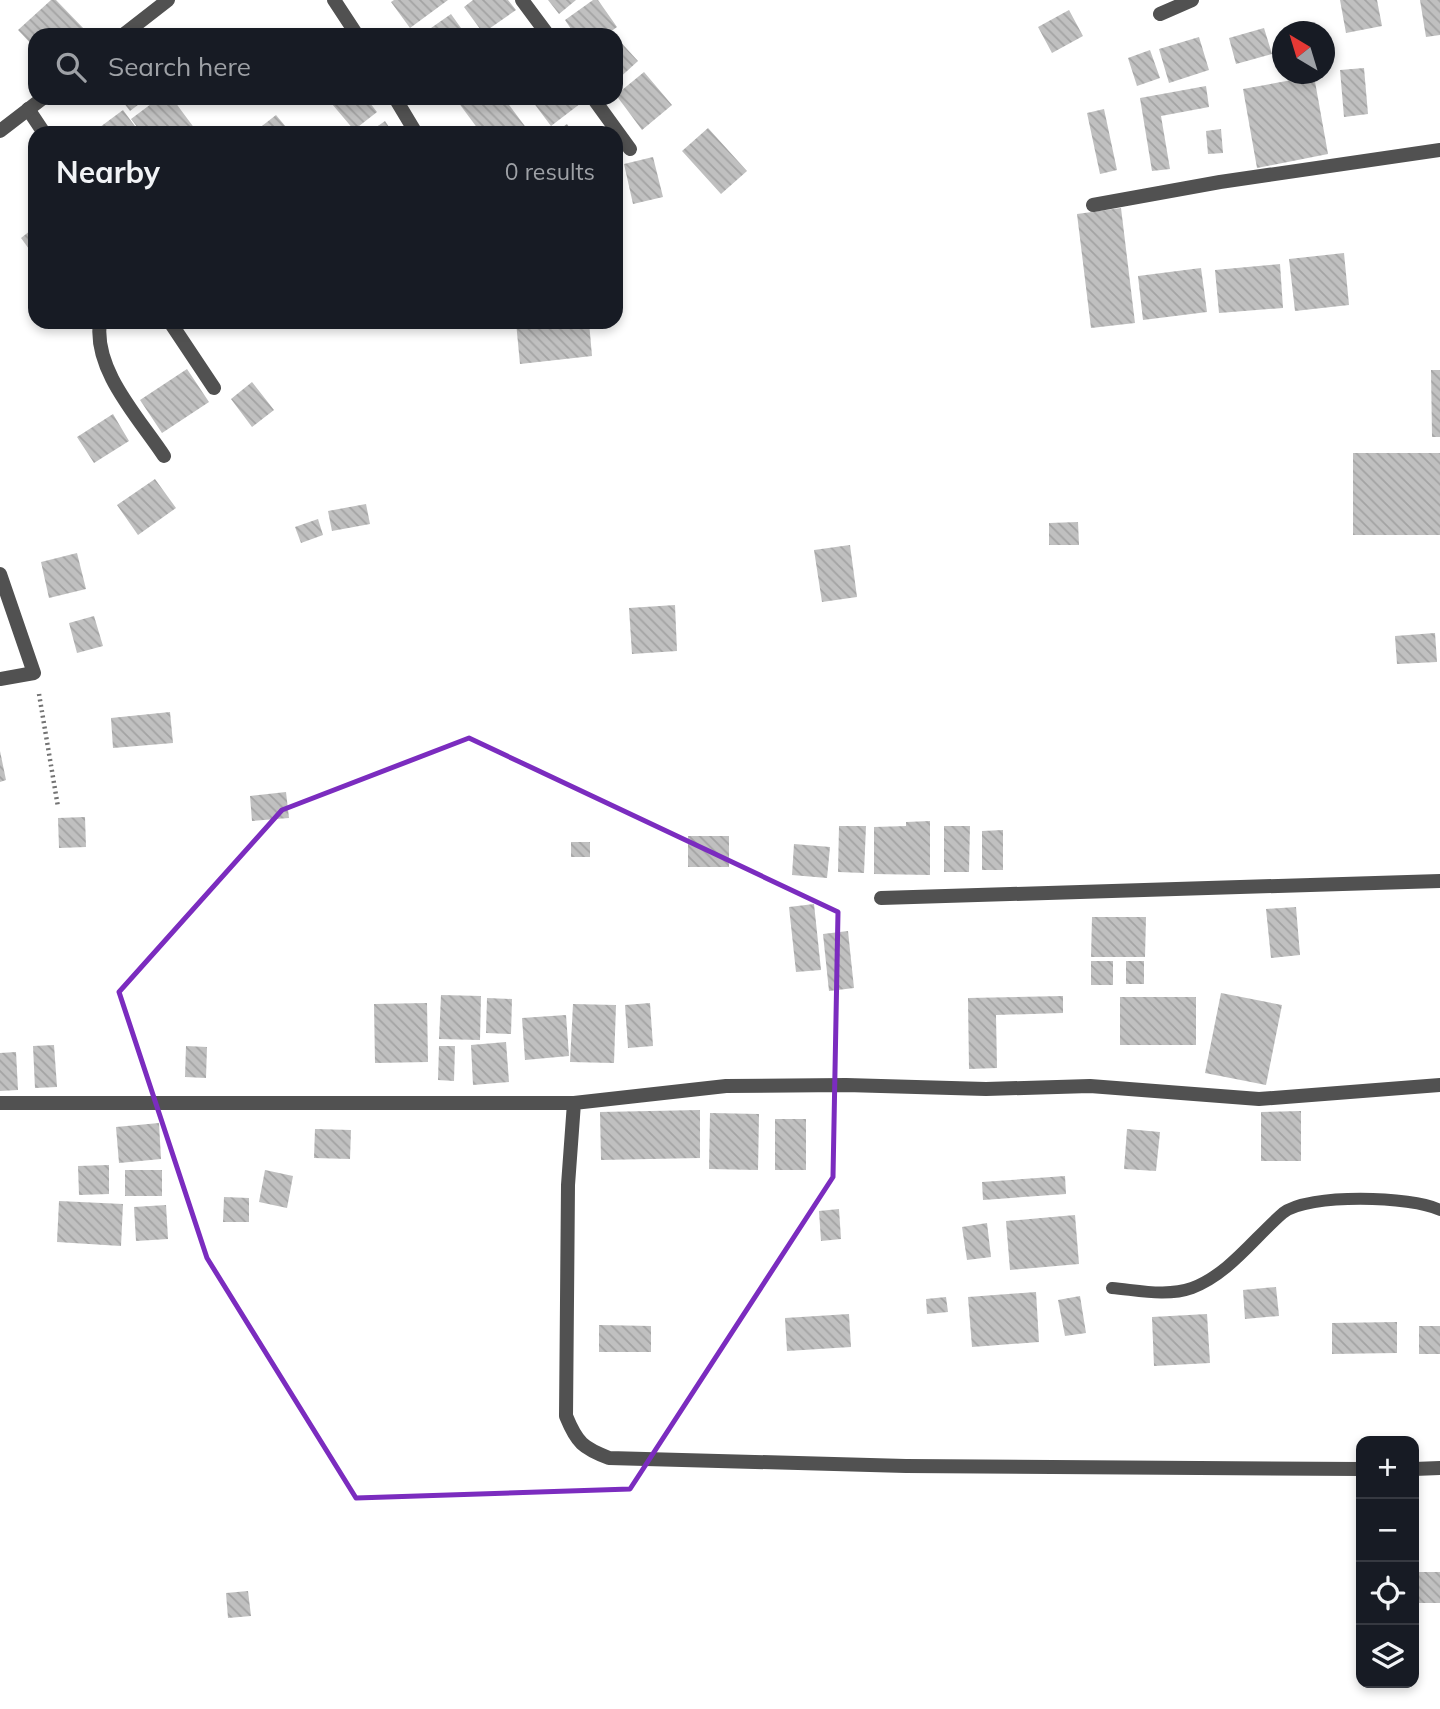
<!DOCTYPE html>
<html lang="en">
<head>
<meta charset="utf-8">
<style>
  body { margin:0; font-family:Mulish,sans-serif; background:#242831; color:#f1f3f6 }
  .controls { position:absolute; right:21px; bottom:21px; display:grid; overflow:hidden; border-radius:14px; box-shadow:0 4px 10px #0003 }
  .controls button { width:63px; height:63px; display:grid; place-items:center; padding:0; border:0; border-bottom:2px solid #363941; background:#171b24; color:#f1f3f6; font:35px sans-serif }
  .compass { position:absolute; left:1272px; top:21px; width:63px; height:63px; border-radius:50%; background:#171b24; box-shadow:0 4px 10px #0003; rotate:322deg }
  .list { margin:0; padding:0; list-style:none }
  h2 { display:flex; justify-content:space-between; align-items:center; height:91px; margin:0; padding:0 28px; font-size:30px }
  h2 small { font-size:23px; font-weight:400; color:#9ea1a6 }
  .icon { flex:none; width:38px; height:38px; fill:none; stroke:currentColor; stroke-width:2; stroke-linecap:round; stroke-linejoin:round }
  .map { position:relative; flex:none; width:1440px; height:1709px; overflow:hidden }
  .search { position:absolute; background:#171b24; box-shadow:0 4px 10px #0003; left:28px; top:28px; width:595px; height:77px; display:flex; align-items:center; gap:18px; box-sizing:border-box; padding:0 24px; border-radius:21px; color:#9ea1a6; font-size:26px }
  .panel { position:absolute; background:#171b24; box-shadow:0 4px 10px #0003; left:28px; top:126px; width:595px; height:203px; border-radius:21px }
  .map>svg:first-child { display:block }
  .building { fill:url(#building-back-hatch) }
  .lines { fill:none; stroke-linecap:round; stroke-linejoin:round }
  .path { stroke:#737373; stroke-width:4.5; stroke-dasharray:2 3.5; stroke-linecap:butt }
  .service { stroke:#515151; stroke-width:12 }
  .minor { stroke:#515151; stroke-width:14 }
  .tertiary { stroke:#515151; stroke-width:14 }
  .marked { fill:none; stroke:#7b2cbf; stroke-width:5; stroke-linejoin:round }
</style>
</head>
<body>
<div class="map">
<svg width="1440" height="1709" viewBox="0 0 1440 1709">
  <defs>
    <pattern id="building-back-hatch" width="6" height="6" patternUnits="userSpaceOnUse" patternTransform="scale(1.75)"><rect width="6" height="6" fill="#c0c0c0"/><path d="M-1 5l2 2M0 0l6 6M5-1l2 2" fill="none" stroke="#a3a3a3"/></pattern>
  </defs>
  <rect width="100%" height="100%" fill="#fff"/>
  <path class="building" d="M 51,0 L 56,0 L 86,31 L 81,35 L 35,35 L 35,48 L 18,30 Z
    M 394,0 L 448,0 L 410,28 L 391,2 Z
    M 473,0 L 508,0 L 516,10 L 483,33 L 464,7 Z
    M 548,0 L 576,0 L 559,14 Z
    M 593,0 L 598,0 L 617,27 L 606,35 L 575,35 L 565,20 Z
    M 1340,0 L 1377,0 L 1382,26 L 1346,33 Z
    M 1420,0 L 1440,0 L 1440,35 L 1426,37 Z
    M 1069,10 L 1083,36 L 1052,53 L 1038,27 Z
    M 451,14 L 466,35 L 421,35 Z
    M 1264,28 L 1272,54 L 1236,64 L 1229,38 Z
    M 616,37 L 638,61 L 616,81 Z
    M 1199,37 L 1209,70 L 1169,83 L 1159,49 Z
    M 1150,50 L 1160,78 L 1137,86 L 1128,58 Z
    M 1364,68 L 1368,114 L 1344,117 L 1340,70 Z
    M 644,72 L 672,105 L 642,130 L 616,95 Z
    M 1314,76 L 1328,154 L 1257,168 L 1243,89 Z
    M 1206,86 L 1209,107 L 1161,116 L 1170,169 L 1152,171 L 1140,98 Z
    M 120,98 L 147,98 L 130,111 Z
    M 159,98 L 172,98 L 195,129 L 190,133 L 142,133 L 131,119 Z
    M 339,98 L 366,98 L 377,112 L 354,130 L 332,104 Z
    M 455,98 L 504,98 L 530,133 L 481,133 Z
    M 530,98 L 584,98 L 585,100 L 551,126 Z
    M 1104,109 L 1117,170 L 1100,174 L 1087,113 Z
    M 123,110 L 140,133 L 92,133 Z
    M 276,115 L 291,133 L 253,133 Z
    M 385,121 L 393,133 L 368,133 Z
    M 567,124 L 573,133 L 554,133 Z
    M 708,128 L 747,171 L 721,194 L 682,151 Z
    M 1221,129 L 1223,153 L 1208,154 L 1206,131 Z
    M 653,157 L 663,197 L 633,204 L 624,164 Z
    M 1121,208 L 1135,323 L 1091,328 L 1077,214 Z
    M 35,227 L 35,257 L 21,238 Z
    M 1344,253 L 1349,305 L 1295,311 L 1289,259 Z
    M 1280,264 L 1283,308 L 1219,313 L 1215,270 Z
    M 1201,268 L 1207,312 L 1143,320 L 1138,276 Z
    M 516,322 L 589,322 L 592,356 L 520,364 Z
    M 187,369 L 209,402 L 162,433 L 140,400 Z
    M 1431,370 L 1440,370 L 1440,437 L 1432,437 Z
    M 252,382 L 274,410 L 252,427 L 231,399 Z
    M 113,414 L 129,441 L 94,463 L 77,437 Z
    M 1353,453 L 1440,453 L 1440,535 L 1353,535 Z
    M 155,479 L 176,508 L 138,535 L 117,505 Z
    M 366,504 L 370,524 L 332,531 L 328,511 Z
    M 318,519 L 323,535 L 301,543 L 295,527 Z
    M 1078,522 L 1079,545 L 1049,545 L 1049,523 Z
    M 850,545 L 857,597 L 822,602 L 814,550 Z
    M 77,553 L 86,589 L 49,598 L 41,562 Z
    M 675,605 L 677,651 L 632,654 L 629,608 Z
    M 94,616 L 103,646 L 77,653 L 69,623 Z
    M 1435,633 L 1437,662 L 1397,664 L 1395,636 Z
    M 170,712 L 173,743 L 113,748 L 111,718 Z
    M 0,751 L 6,780 L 0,782 Z
    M 286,792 L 289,818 L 252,821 L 250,796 Z
    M 85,817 L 86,847 L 59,848 L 58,818 Z
    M 930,821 L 930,875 L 874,874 L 874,827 L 906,826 L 906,822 Z
    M 839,826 L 866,826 L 864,873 L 838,872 Z
    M 944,826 L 970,826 L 969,872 L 944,872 Z
    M 1003,830 L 1003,870 L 982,870 L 982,831 Z
    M 688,836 L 729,836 L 729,867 L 688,867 Z
    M 571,842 L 590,842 L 590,857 L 571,857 Z
    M 794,844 L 830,847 L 827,878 L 792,875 Z
    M 814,904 L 821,970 L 796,972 L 789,907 Z
    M 1296,907 L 1300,955 L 1271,958 L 1266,909 Z
    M 1092,917 L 1146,917 L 1145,957 L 1091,957 Z
    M 848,931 L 854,988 L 829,991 L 823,934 Z
    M 1091,961 L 1113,961 L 1113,985 L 1091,985 Z
    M 1126,961 L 1144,961 L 1144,984 L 1126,984 Z
    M 1221,993 L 1282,1005 L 1266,1085 L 1205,1073 Z
    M 441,995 L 481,996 L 480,1040 L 439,1039 Z
    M 1063,996 L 1063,1013 L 996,1015 L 997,1068 L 969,1069 L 968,998 Z
    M 1120,997 L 1196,997 L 1196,1045 L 1120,1045 Z
    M 487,998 L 512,999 L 511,1034 L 486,1033 Z
    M 427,1003 L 428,1062 L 375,1063 L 374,1004 Z
    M 650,1003 L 653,1046 L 628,1048 L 625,1005 Z
    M 573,1004 L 616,1005 L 614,1063 L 570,1062 Z
    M 566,1015 L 569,1056 L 525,1060 L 522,1018 Z
    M 506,1042 L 509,1082 L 473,1085 L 471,1045 Z
    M 54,1045 L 57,1087 L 35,1088 L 33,1046 Z
    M 186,1046 L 207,1047 L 206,1078 L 185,1077 Z
    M 439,1046 L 455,1046 L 454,1081 L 438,1080 Z
    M 16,1052 L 18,1090 L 0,1091 L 0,1053 Z
    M 700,1110 L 700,1158 L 601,1160 L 600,1112 Z
    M 1301,1111 L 1301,1161 L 1261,1161 L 1261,1112 Z
    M 710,1113 L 759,1114 L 758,1170 L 709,1169 Z
    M 775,1119 L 806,1119 L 806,1170 L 775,1170 Z
    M 159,1123 L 161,1159 L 119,1163 L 116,1127 Z
    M 315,1129 L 351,1130 L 350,1159 L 314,1158 Z
    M 1127,1129 L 1160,1132 L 1156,1171 L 1124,1169 Z
    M 109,1165 L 109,1194 L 79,1195 L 78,1166 Z
    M 125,1170 L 162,1170 L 162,1196 L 125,1196 Z
    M 265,1170 L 293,1176 L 287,1208 L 259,1202 Z
    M 1065,1176 L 1066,1194 L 983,1200 L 982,1182 Z
    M 224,1197 L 249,1198 L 249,1222 L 223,1222 Z
    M 59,1201 L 123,1204 L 121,1246 L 57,1242 Z
    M 166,1205 L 168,1239 L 136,1241 L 134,1207 Z
    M 839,1209 L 841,1239 L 821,1241 L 819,1211 Z
    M 1075,1215 L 1079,1264 L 1010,1270 L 1006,1221 Z
    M 987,1223 L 991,1257 L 967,1260 L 962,1227 Z
    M 1276,1287 L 1279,1316 L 1245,1319 L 1243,1290 Z
    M 1036,1292 L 1039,1342 L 972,1347 L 968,1297 Z
    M 1080,1296 L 1086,1333 L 1065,1336 L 1058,1300 Z
    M 946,1297 L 948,1312 L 927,1314 L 926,1299 Z
    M 849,1314 L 851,1347 L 787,1351 L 785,1318 Z
    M 1207,1314 L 1210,1363 L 1154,1366 L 1152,1317 Z
    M 1397,1322 L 1397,1353 L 1332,1354 L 1332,1323 Z
    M 599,1325 L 651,1326 L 651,1352 L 599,1352 Z
    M 1419,1326 L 1440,1326 L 1440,1354 L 1419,1354 Z
    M 1415,1572 L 1440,1572 L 1440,1603 L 1416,1603 Z
    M 248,1591 L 251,1616 L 228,1618 L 226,1593 Z"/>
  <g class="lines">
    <path class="path" d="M 39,694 L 58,807"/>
    <path class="service" d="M 1112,1288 C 1137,1290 1167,1297 1192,1288 C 1229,1274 1254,1238 1283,1213 C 1308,1193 1412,1196 1440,1210"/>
    <path class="minor" d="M 334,0 L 357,35
      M 522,0 L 548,35
      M 1160,14 L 1192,0
      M 395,98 L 416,133
      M 593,98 L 630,149
      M 28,109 L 44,133
      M 1093,205 L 1220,182 L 1440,150
      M 100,322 C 93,370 139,418 164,456
      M 170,322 L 214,388
      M 0,574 L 34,673 L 0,679
      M 881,898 L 1440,881
      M 0,1103 L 574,1103 L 726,1086 L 846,1085 L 986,1089 L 1090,1086 L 1259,1099 L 1440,1085
      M 574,1103 L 568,1185 L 566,1416 C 577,1443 583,1448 609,1458 L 906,1466 L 1361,1469
      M 1414,1469 L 1440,1468"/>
    <path class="tertiary" d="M 123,35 L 168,0
      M 0,131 L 43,98"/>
  </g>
  <path class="marked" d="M 469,738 L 838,912 L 833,1177 L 630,1489 L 356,1498 L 207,1258 L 119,992 L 282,810 Z"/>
</svg>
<div class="controls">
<button>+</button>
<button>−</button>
<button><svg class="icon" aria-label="locate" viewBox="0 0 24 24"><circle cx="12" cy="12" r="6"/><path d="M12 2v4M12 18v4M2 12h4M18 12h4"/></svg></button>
<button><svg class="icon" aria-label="layers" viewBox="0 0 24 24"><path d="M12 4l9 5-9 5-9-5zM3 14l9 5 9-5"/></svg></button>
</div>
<svg class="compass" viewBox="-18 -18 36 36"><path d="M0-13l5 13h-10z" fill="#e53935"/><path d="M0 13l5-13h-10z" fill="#9ea1a6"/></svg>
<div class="search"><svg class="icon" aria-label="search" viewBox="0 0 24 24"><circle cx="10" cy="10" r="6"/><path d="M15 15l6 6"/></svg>Search here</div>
<section class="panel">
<h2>Nearby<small>0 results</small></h2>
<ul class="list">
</ul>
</section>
</div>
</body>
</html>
